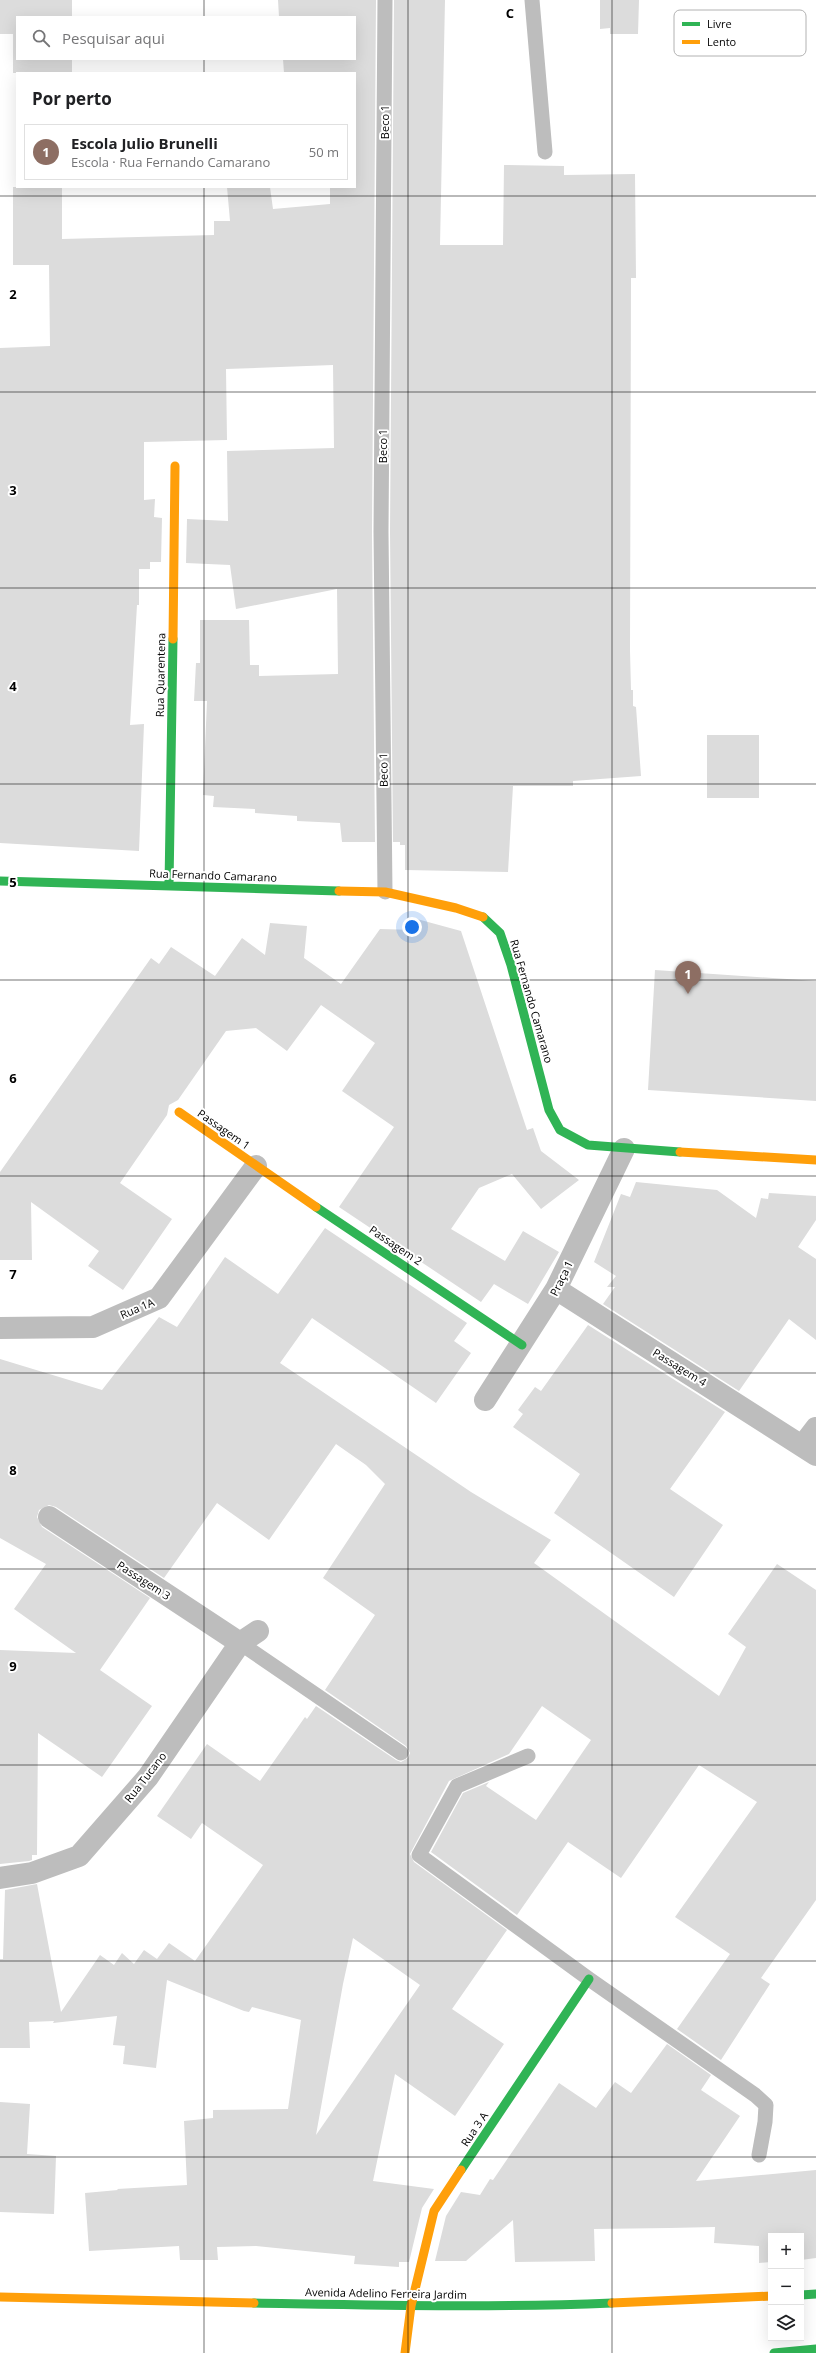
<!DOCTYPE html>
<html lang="pt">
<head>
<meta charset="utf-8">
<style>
  body { margin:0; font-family:"Open Sans",sans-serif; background:#f2f2f2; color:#202124 }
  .controls { position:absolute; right:12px; bottom:12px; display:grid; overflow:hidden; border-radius:0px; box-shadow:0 4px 16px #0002 }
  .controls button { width:36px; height:36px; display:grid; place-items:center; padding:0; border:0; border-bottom:1px solid #e0e0e0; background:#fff; color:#202124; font:20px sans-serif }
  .you { position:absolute; left:412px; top:927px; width:14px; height:14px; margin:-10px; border:3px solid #fff; border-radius:50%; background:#1a73e8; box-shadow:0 0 0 6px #1a73e833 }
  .badge { display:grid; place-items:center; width:26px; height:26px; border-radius:50%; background:#b45309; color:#fff; font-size:13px; font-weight:700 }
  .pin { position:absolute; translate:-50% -33px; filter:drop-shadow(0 1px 2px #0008) }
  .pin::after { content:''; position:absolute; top:21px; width:14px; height:12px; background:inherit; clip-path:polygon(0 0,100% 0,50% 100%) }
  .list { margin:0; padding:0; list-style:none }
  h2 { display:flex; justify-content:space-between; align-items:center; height:52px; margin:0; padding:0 16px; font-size:17px }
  h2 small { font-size:13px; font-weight:400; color:#757577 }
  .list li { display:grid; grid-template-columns:26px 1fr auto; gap:12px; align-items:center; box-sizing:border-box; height:56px; margin:0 8px 8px; padding:0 8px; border:1px solid #e0e0e0; border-radius:0px }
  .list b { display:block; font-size:15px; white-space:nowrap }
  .list p { margin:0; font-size:13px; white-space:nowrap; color:#757577 }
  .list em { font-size:13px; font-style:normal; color:#757577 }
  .icon { flex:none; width:22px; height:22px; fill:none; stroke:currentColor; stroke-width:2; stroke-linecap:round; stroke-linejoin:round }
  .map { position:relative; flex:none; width:816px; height:2353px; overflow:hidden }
  .search { position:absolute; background:#fff; box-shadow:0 4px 16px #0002; left:16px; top:16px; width:340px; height:44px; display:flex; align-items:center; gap:10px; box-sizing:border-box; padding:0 14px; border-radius:0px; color:#757577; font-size:15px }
  .panel { position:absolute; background:#fff; box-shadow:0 4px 16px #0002; left:16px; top:72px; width:340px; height:116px; border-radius:0px }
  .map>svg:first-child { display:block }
  .building { fill:#dcdcdc; fill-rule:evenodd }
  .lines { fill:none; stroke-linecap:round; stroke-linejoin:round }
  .lane { stroke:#bdbdbd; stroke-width:15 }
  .street { stroke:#bdbdbd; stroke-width:22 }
  .fast { stroke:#30b455; stroke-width:9 }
  .slow { stroke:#ff9f0a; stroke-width:9 }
  .grid { fill:none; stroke:#000; stroke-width:1; stroke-opacity:0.55 }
  .labels { text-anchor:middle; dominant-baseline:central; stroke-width:4; stroke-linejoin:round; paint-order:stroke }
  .street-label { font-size:11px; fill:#000; stroke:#fff }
  .key { fill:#fff; stroke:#b2b2b2; stroke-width:1 }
  .key-label { font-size:11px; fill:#000 }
  .grid-label { font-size:13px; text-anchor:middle; font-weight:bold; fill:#000; stroke:#fff; stroke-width:4; stroke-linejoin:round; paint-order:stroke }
</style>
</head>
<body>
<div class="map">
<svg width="816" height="2353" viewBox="0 0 816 2353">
  <rect width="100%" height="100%" fill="#fff"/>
  <path class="building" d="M 0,0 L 72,0 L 72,17 L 17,17 L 17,59 L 72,59 L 72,73 L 13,73 L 13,34 L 0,34 Z
    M 278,0 L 376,0 L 372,532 L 375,842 L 342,842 L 340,823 L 297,821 L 297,816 L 255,813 L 255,809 L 213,807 L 214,796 L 203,795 L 207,701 L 194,701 L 196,663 L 200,663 L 200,620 L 249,620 L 250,665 L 259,665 L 259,676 L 338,674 L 337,589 L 236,609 L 230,565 L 186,563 L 187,519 L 228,521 L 227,451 L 334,448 L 333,365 L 226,369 L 227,440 L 144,442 L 144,500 L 155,499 L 154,517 L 162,518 L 161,562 L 150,562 L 150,569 L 139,569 L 139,605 L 137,605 L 130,725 L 144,724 L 139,851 L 0,843 L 0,348 L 50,346 L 49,265 L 13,265 L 13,187 L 62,187 L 62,239 L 214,235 L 214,221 L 230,221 L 227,187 L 270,187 L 273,209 L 330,204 L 330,187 L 355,187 L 355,73 L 284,73 L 283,59 L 355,59 L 355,17 L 279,17 Z
    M 394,0 L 445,0 L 440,245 L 503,245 L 504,165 L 564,166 L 564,175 L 635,174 L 636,278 L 631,278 L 630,651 L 631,690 L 633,690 L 633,706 L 636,707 L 641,776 L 573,781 L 573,786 L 513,786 L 508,872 L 405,870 L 405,845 L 400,845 L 400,842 L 393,842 L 390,532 Z
    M 600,0 L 639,0 L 638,34 L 610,34 L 610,28 L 600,29 Z
    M 707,735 L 759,735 L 759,798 L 707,798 Z
    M 417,919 L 461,931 L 527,1130 L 533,1128 L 541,1151 L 579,1180 L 541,1209 L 512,1174 L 479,1188 L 451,1229 L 505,1261 L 523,1231 L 559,1252 L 528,1304 L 494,1284 L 481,1302 L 339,1207 L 394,1127 L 342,1091 L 375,1043 L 321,1005 L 287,1051 L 256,1028 L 226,1031 L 178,1100 L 169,1105 L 167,1115 L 120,1183 L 172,1219 L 123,1290 L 88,1266 L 99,1251 L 31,1202 L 32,1260 L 0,1260 L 0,1172 L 151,958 L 159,964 L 171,947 L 215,976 L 242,938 L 265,955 L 270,923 L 307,926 L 304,958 L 341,984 L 380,929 L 415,930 Z
    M 655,970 L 816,981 L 816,1101 L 648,1090 Z
    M 636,1182 L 717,1190 L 756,1218 L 761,1198 L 768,1199 L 769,1193 L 816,1196 L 816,1220 L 798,1247 L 816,1259 L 816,1340 L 789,1319 L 739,1391 L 603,1304 L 615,1287 L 607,1287 L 616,1276 L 594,1262 L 621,1194 L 630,1197 Z
    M 325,1228 L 467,1323 L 454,1341 L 471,1353 L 436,1403 L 312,1318 L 280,1363 L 471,1492 L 551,1540 L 534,1563 L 719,1696 L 746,1647 L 728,1634 L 777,1564 L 816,1590 L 816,1900 L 761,1978 L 770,1984 L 721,2060 L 677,2029 L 730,1954 L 675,1917 L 757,1802 L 699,1765 L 621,1878 L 568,1842 L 517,1915 L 431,1852 L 463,1793 L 489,1782 L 486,1786 L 536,1820 L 591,1740 L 542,1706 L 509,1754 L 449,1781 L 410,1854 L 414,1862 L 507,1930 L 452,2009 L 504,2044 L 455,2116 L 395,2074 L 373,2181 L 434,2189 L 422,2208 L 409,2262 L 399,2262 L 399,2267 L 354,2264 L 355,2256 L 256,2246 L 217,2247 L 218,2260 L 180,2260 L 179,2246 L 89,2251 L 85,2193 L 118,2190 L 117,2189 L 187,2185 L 184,2121 L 213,2118 L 213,2110 L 288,2109 L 301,2020 L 252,2007 L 249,2012 L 244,2011 L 167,1980 L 156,2068 L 123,2064 L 125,2046 L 113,2045 L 117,2016 L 53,2023 L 54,2021 L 29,2022 L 30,2048 L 0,2048 L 0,1959 L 3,1959 L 5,1890 L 37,1884 L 61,2012 L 100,1955 L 114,1965 L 122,1953 L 134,1964 L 144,1950 L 157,1959 L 169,1943 L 195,1961 L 263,1865 L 202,1823 L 191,1839 L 157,1816 L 207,1744 L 260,1781 L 305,1717 L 307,1719 L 316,1706 L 396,1760 L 401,1762 L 408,1758 L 410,1753 L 406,1746 L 325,1690 L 375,1615 L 323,1578 L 385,1484 L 366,1465 L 336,1444 L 269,1540 L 217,1503 L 164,1578 L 56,1507 L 49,1505 L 39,1510 L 37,1517 L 42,1527 L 150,1598 L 100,1670 L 152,1706 L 102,1777 L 38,1733 L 37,1855 L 32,1855 L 32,1860 L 29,1861 L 0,1864 L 0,1650 L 76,1653 L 14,1609 L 46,1564 L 0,1538 L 0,1359 L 102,1390 L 159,1317 L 177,1327 L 225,1257 L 278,1294 ZM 353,1938 L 420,1985 L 316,2135 L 343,1984 Z
    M 588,1325 L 725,1412 L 670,1489 L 723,1525 L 674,1597 L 554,1513 L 580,1474 L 513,1427 L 523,1414 L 518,1410 L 535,1387 L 541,1391 Z
    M 667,2044 L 711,2075 L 701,2090 L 740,2116 L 696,2181 L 816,2170 L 816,2258 L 801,2260 L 801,2236 L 771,2236 L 771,2262 L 759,2263 L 759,2246 L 714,2243 L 715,2227 L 669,2228 L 594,2229 L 595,2261 L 515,2262 L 513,2220 L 466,2261 L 435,2261 L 446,2216 L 461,2192 L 480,2195 L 490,2179 L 493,2180 L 559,2083 L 596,2108 L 615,2082 L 631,2093 Z
    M 0,2102 L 30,2104 L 27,2154 L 56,2156 L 54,2214 L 0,2212 Z"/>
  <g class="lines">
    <path class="lane" d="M 532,0 L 545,152
      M 385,892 L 381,532 L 385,0
      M 240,1643 L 401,1753
      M 528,1756 L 457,1786 L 419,1855 L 589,1979 L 755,2095 L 766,2105 L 765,2122 L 759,2155"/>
    <path class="street" d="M 556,1289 L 816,1455
      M 0,1328 L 93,1327 L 159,1298 L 256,1166
      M 485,1400 L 556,1289 L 624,1149
      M 803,1445 L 816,1428
      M 49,1517 L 240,1643
      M 0,1878 L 32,1873 L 79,1856 L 148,1777 L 240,1643 L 258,1631"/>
    <path class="fast" d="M 0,881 L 339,891
      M 169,885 L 173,639
      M 483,917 L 500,933 L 511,965 L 549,1110 L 560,1130 L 588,1145 L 680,1152
      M 316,1207 L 522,1345
      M 461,2170 L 589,1979
      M 801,2295 L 816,2294
      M 254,2303 C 373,2305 492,2308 612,2303
      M 774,2353 L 816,2349"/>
    <path class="slow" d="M 173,639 L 175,466
      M 339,891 L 385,892 L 456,908 L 483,917
      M 179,1112 L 316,1207
      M 680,1152 L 816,1160
      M 0,2297 L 254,2303
      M 612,2303 L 771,2296
      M 405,2353 L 411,2306 L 434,2211 L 461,2170"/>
  </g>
  <path class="grid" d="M 204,0 L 204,17M 408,0 L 408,2353M 612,0 L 612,2353M 204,59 L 204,73M 204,187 L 204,2353M 0,196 L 816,196M 0,392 L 816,392M 0,588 L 816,588M 0,784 L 816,784M 0,980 L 816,980M 0,1176 L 816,1176M 0,1373 L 816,1373M 0,1569 L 816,1569M 0,1765 L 816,1765M 0,1961 L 816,1961M 0,2157 L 816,2157"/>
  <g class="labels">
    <g class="street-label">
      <text transform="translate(384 122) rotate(-90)">Beco 1</text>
      <text transform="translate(382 446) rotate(-90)">Beco 1</text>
      <text transform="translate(160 675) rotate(-89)">Rua Quarentena</text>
      <text transform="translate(383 770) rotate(-91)">Beco 1</text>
      <text transform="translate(213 875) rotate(2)">Rua Fernando Camarano</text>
      <text transform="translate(532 1001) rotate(74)">Rua Fernando Camarano</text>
      <text transform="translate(224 1129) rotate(35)">Passagem 1</text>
      <text transform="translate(396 1245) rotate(34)">Passagem 2</text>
      <text transform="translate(561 1278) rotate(-64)">Praça 1</text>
      <text transform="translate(137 1308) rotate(-23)">Rua 1A</text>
      <text transform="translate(680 1367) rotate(32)">Passagem 4</text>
      <text transform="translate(144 1580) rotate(33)">Passagem 3</text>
      <text transform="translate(145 1777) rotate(-52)">Rua Tucano</text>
      <text transform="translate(474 2129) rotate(-56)">Rua 3 A</text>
      <text transform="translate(386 2293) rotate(1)">Avenida Adelino Ferreira Jardim</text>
    </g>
  </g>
  <rect x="674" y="10" width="132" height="46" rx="6" class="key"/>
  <rect x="682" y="22" width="18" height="4" fill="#30b455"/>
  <rect x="682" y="40" width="18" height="4" fill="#ff9f0a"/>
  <g class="key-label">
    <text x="707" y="28">Livre</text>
    <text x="707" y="46">Lento</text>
  </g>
  <g class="grid-label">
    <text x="510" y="18">C</text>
    <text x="13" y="299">2</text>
    <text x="13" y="495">3</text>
    <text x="13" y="691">4</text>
    <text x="13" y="887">5</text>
    <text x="13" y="1083">6</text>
    <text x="13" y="1279">7</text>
    <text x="13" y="1475">8</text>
    <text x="13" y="1671">9</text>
  </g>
</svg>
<div class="controls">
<button>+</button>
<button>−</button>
<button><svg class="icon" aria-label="layers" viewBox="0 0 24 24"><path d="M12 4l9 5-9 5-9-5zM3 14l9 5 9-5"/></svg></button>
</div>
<div class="you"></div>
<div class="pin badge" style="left:688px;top:994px;background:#8d6e63">1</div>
<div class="search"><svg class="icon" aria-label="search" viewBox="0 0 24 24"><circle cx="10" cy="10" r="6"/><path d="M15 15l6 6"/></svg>Pesquisar aqui</div>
<section class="panel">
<h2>Por perto<small></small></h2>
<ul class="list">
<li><span class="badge" style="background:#8d6e63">1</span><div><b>Escola Julio Brunelli</b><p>Escola · Rua Fernando Camarano</p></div><em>50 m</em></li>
</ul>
</section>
</div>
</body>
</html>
